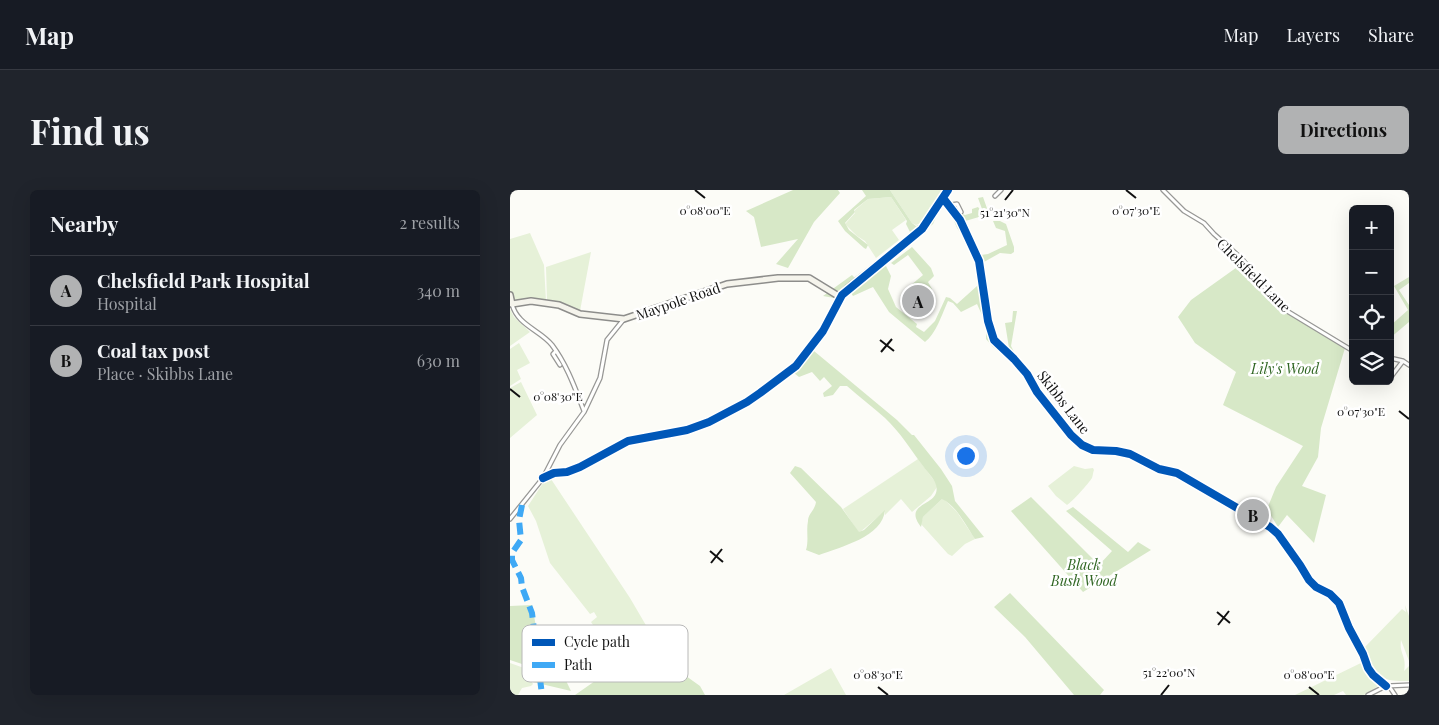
<!DOCTYPE html>
<html lang="en">
<head>
<meta charset="utf-8">
<style>
  body { margin:0; font-family:"Playfair Display",serif; background:#20242c; color:#f1f3f6 }
  .controls { position:absolute; right:15px; top:15px; display:grid; overflow:hidden; border-radius:8px; box-shadow:0 5px 20px #0002 }
  .controls button { width:45px; height:45px; display:grid; place-items:center; padding:0; border:0; border-bottom:1px solid #363941; background:#171b24; color:#f1f3f6; font:25px sans-serif }
  .you { position:absolute; left:455px; top:265px; width:18px; height:18px; margin:-12px; border:4px solid #fff; border-radius:50%; background:#1a73e8; box-shadow:0 0 0 8px #1a73e833 }
  .badge { display:grid; place-items:center; width:32px; height:32px; border-radius:50%; background:#b1b2b3; color:#111; font-size:16px; font-weight:700 }
  .pin { position:absolute; translate:-50% -50%; border:2px solid #fff; box-shadow:0 1px 5px #0006 }
  .list { margin:0; padding:0; list-style:none }
  h2 { display:flex; justify-content:space-between; align-items:center; height:65px; margin:0; padding:0 20px; font-size:21px }
  h2 small { font-size:16px; font-weight:400; color:#9ea1a6 }
  .list li { display:grid; grid-template-columns:32px 1fr auto; gap:15px; align-items:center; box-sizing:border-box; height:70px; padding:0 20px; border-top:1px solid #363941 }
  .list b { display:block; font-size:19px; white-space:nowrap }
  .list p { margin:0; font-size:16px; white-space:nowrap; color:#9ea1a6 }
  .list em { font-size:16px; font-style:normal; color:#9ea1a6 }
  .icon { flex:none; width:28px; height:28px; fill:none; stroke:currentColor; stroke-width:2; stroke-linecap:round; stroke-linejoin:round }
  .map { position:relative; flex:none; width:899px; height:505px; overflow:hidden; border-radius:8px }
  header { display:flex; align-items:center; gap:30px; box-sizing:border-box; height:70px; padding:0 25px; background:#171b24; border-bottom:1px solid #363941 }
  header strong { font-size:24px }
  nav { display:flex; gap:28px; margin-inline-start:auto; font-size:18px }
  .intro { display:flex; align-items:center; justify-content:space-between; box-sizing:border-box; height:120px; padding:0 30px }
  h1 { margin:0; font-size:35px }
  .button { padding:12px 22px; border-radius:8px; background:#b1b2b3; color:#111; font-size:18px; font-weight:700 }
  main { display:flex; gap:30px; padding:0 30px }
  aside { flex:1; background:#171b24; border-radius:8px; box-shadow:0 5px 20px #0002 }
  .map>svg:first-child { display:block }
  .green { fill:#e6f1d8 }
  .forest { fill:#d7e8c7 }
  .lines { fill:none; stroke-linecap:round; stroke-linejoin:round }
  .street-casing { stroke:#979795; stroke-width:5.5 }
  .secondary-casing { stroke:#8d8d8b; stroke-width:8 }
  .street { stroke:#fffffe; stroke-width:3 }
  .secondary { stroke:#f5f4ec; stroke-width:5 }
  .quiet { stroke:#3fa9f5; stroke-width:6; stroke-dasharray:12 6; stroke-linecap:butt }
  .cycleway-casing { stroke:#fff; stroke-width:11 }
  .cycleway { stroke:#0057b8; stroke-width:8 }
  .ticks { fill:none; stroke:#111; stroke-width:2 }
  .labels { text-anchor:middle; dominant-baseline:central; stroke-width:5; stroke-linejoin:round; paint-order:stroke }
  .street-label { font-size:14px; fill:#111; stroke:#fff }
  .park-label { font-size:14px; font-style:italic; fill:#306623; stroke:#fff }
  .key { fill:#fff; stroke:#b8b8b8; stroke-width:1 }
  .key-label { font-size:14px; fill:#111 }
  .ticks-label { font-size:12px; text-anchor:middle; fill:#111; stroke:#fff; stroke-width:5; stroke-linejoin:round; paint-order:stroke }
</style>
</head>
<body>
<header>
<strong>Map</strong>
<nav><a>Map</a><a>Layers</a><a>Share</a></nav>
</header>
<div class="intro"><h1>Find us</h1><a class="button">Directions</a></div>
<main>
<aside>
<h2>Nearby<small>2 results</small></h2>
<ul class="list">
<li><span class="badge">A</span><div><b>Chelsfield Park Hospital</b><p>Hospital</p></div><em>340 m</em></li>
<li><span class="badge">B</span><div><b>Coal tax post</b><p>Place · Skibbs Lane</p></div><em>630 m</em></li>
</ul>
</aside>
<div class="map">
<svg width="899" height="505" viewBox="0 0 899 505">
  <rect width="100%" height="100%" fill="#fcfcf7"/>
  <path class="green" d="M 380,0 L 434,0 L 423,18 L 420,17 L 411,33 L 406,35 L 402,33 Z
    M 381,7 L 396,30 L 382,40 L 389,50 L 366,68 L 355,51 L 347,46 L 335,34 L 345,23 L 345,20 L 358,9 Z
    M 20,43 L 34,75 L 36,111 L 21,110 L 4,111 L 0,102 L 0,49 Z
    M 81,62 L 70,121 L 51,112 L 37,111 L 36,77 Z
    M 0,119 L 4,127 L 20,142 L 0,156 Z
    M 9,153 L 20,173 L 7,180 L 11,189 L 0,196 L 0,159 Z
    M 11,192 L 27,225 L 0,248 L 0,198 Z
    M 408,269 L 426,293 L 427,297 L 421,306 L 402,322 L 391,309 L 375,325 L 375,321 L 349,343 L 333,319 Z
    M 564,276 L 575,279 L 583,278 L 584,280 C 583,282 583,285 582,288 C 579,293 562,312 557,315 L 546,306 L 538,296 Z
    M 39,289 L 41,289 L 120,408 L 144,449 L 107,475 L 102,463 L 81,432 L 87,427 L 84,422 L 80,424 L 40,373 L 26,331 L 18,316 L 33,293 Z
    M 433,308 L 447,322 L 465,349 L 455,354 L 442,366 L 438,364 L 411,334 L 413,327 Z
    M 895,415 L 899,426 L 899,471 L 891,450 C 889,465 897,466 894,481 L 899,476 L 899,491 C 888,491 877,492 868,484 C 864,479 864,475 858,472 L 854,458 L 892,419 L 896,422 Z
    M 853,472 L 860,485 L 870,495 L 854,505 L 836,505 L 833,501 L 824,505 L 785,505 Z
    M 0,473 L 14,478 L 23,494 L 21,496 L 12,498 L 8,505 L 0,505 Z
    M 321,478 L 336,505 L 274,505 Z"/>
  <path class="forest" d="M 283,0 L 328,0 L 330,3 L 304,32 L 278,78 L 266,74 L 288,49 L 251,57 L 244,27 L 236,21 Z
    M 352,0 L 380,0 L 402,33 L 406,36 L 412,33 L 420,18 L 430,18 L 423,34 L 396,56 L 392,50 L 400,42 L 396,34 L 397,31 L 381,7 L 358,9 L 344,20 L 345,22 L 335,33 L 339,40 L 358,55 L 356,59 L 354,58 L 335,41 L 328,31 L 356,6 Z
    M 473,7 L 479,24 L 452,32 L 471,65 L 478,64 L 497,55 L 495,41 L 486,38 L 483,31 L 490,31 L 496,34 L 504,57 L 504,62 L 501,64 L 490,63 L 474,72 L 481,127 L 481,138 L 486,150 L 496,159 L 499,158 L 495,133 L 502,132 L 503,121 L 507,121 L 501,156 L 508,170 L 507,179 L 501,171 L 483,157 L 476,149 L 476,134 L 467,114 L 451,122 L 443,113 L 438,111 C 432,124 426,144 415,152 L 379,122 L 363,97 L 343,106 L 339,100 L 324,108 L 313,106 L 342,85 L 345,88 L 362,75 L 366,78 L 376,76 L 381,86 L 378,99 L 386,117 L 407,134 L 406,137 L 414,142 L 425,131 L 436,107 L 440,108 L 447,114 L 467,96 L 468,67 L 447,38 L 439,19 L 443,15 L 451,23 L 455,25 L 462,23 L 462,19 L 468,17 L 471,21 L 472,19 L 468,8 Z
    M 402,57 L 421,78 L 424,86 L 418,92 L 422,99 L 407,119 L 403,120 L 399,118 L 399,114 L 402,111 L 406,113 L 409,107 L 405,102 L 409,101 L 401,95 L 413,85 L 398,65 L 384,75 L 381,73 Z
    M 730,75 L 769,118 L 835,158 L 811,238 L 808,267 L 792,296 L 816,305 L 804,353 L 777,325 L 768,337 L 757,319 L 766,297 L 793,256 L 713,215 L 726,182 L 685,153 L 668,127 L 681,110 Z
    M 899,87 L 899,93 L 889,100 L 899,115 L 899,132 L 880,148 L 880,136 L 898,120 L 884,96 Z
    M 304,161 L 387,230 L 402,245 L 404,245 L 431,279 L 442,296 L 445,311 L 474,347 L 465,349 C 456,336 447,316 432,309 L 413,327 L 411,337 C 391,311 432,317 426,295 C 424,288 417,282 413,276 C 401,260 390,242 375,228 C 363,217 349,207 337,196 L 330,196 L 323,205 L 314,207 L 313,203 L 322,196 L 314,187 L 310,191 L 302,182 L 289,187 L 284,183 Z
    M 285,276 L 291,278 L 331,317 L 349,342 L 354,340 L 375,320 C 373,347 330,357 309,365 L 296,360 C 299,350 296,341 298,331 C 298,324 305,320 306,312 L 280,283 Z
    M 521,307 L 589,375 L 602,361 L 556,321 L 563,317 L 618,362 L 628,352 L 641,360 L 573,402 L 501,321 Z
    M 500,403 L 594,500 L 590,505 L 564,505 L 515,447 L 484,417 Z
    M 22,415 L 32,469 L 47,472 L 61,501 L 23,492 L 21,477 L 0,470 L 0,416 Z
    M 145,449 L 176,486 L 190,496 L 195,505 L 65,505 Z"/>
  <g class="lines">
    <defs>
      <path id="street" d="M 653,0 L 674,21 L 694,33 L 704,44 L 732,69 L 766,112 L 777,121 L 843,161
        M 485,6 L 491,0
        M 433,8 L 450,30 L 469,71 L 478,131 L 484,150 L 504,169 L 517,184 L 527,202 L 561,245 L 572,255 L 583,260 L 606,261 L 620,264 L 649,279 L 667,283 L 760,337 L 768,344 L 790,375 L 799,390 L 806,397 L 820,404 L 829,413 L 839,438 L 853,464 L 858,478 L 863,485 L 876,496
        M 440,15 L 447,14 L 451,22
        M 1,114 L 2,114 C 7,135 30,140 42,155 C 57,175 65,198 74,221
        M 46,161 L 43,164 L 50,175
        M 880,168 L 893,171 L 899,175
        M 880,188 L 893,171
        M 870,191 L 875,191
        M 33,288 L 44,283 L 57,282 L 70,277 L 118,251 L 177,240 L 199,232 L 237,212 L 286,176 L 313,141 L 330,107
        M 0,329 L 33,288 L 50,255 L 74,222 L 90,188 L 97,150 L 114,129
        M 879,496 L 885,505
        M 858,505 L 876,496 L 899,495"/>
      <path id="secondary" d="M 0,105 L 2,114 L 21,111 L 49,115 L 70,124 L 114,129 L 217,94 L 268,88 L 299,88 L 330,107 L 338,98 L 412,39 L 438,0"/>
    </defs>
    <use href="#street" class="street-casing"/>
    <use href="#secondary" class="secondary-casing"/>
    <use href="#street" class="street"/>
    <use href="#secondary" class="secondary"/>
    <path class="quiet" d="M 12,315 L 9,330 L 11,350 L 2,363 L 2,370 L 11,388 L 12,397 L 22,423 L 32,505"/>
    <defs>
      <path id="cycleway" d="M 433,8 L 450,30 L 469,71 L 478,131 L 484,150 L 504,169 L 517,184 L 527,202 L 561,245 L 572,255 L 583,260 L 606,261 L 620,264 L 649,279 L 667,283 L 760,337 L 768,344 L 790,375 L 799,390 L 806,397 L 820,404 L 829,413 L 839,438 L 853,464 L 858,478 L 863,485 L 876,496
        M 33,288 L 44,283 L 57,282 L 70,277 L 118,251 L 177,240 L 199,232 L 237,212 L 250,203 L 286,176 L 313,141 L 332,105 L 412,39 L 438,0"/>
    </defs>
    <use href="#cycleway" class="cycleway-casing"/>
    <use href="#cycleway" class="cycleway"/>
  </g>
  <path class="ticks" d="M 185,0 L 195,8M 616,0 L 626,8M 495,10 L 503,0M 370,150 L 384,161M 371,162 L 382,149M 0,199 L 10,207M 889,221 L 899,229M 200,361 L 213,372M 201,373 L 212,359M 707,422 L 720,433M 708,435 L 719,421M 368,497 L 378,505M 799,497 L 809,505M 651,505 L 659,495"/>
  <g class="labels">
    <g class="street-label">
      <text transform="translate(744 85) rotate(45)">Chelsfield Lane</text>
      <text transform="translate(168 111) rotate(-19)">Maypole Road</text>
      <text transform="translate(554 212) rotate(52)">Skibbs Lane</text>
    </g>
    <g class="park-label">
      <text x="775" y="178">Lily's Wood</text>
      <text x="574" y="374">Black<tspan x="574" dy="16">Bush Wood</tspan></text>
    </g>
  </g>
  <rect x="12" y="435" width="166" height="57" rx="8" class="key"/>
  <rect x="22" y="449" width="23" height="7" fill="#0057b8"/>
  <rect x="22" y="472" width="23" height="6" fill="#3fa9f5"/>
  <g class="key-label">
    <text x="54" y="457">Cycle path</text>
    <text x="54" y="480">Path</text>
  </g>
  <g class="ticks-label">
    <text x="195" y="25">0°08'00"E</text>
    <text x="626" y="25">0°07'30"E</text>
    <text x="495" y="27">51°21'30"N</text>
    <text x="48" y="211">0°08'30"E</text>
    <text x="851" y="226">0°07'30"E</text>
    <text x="659" y="487">51°22'00"N</text>
    <text x="368" y="489">0°08'30"E</text>
    <text x="799" y="489">0°08'00"E</text>
  </g>
</svg>
<div class="controls">
<button>+</button>
<button>−</button>
<button><svg class="icon" aria-label="locate" viewBox="0 0 24 24"><circle cx="12" cy="12" r="6"/><path d="M12 2v4M12 18v4M2 12h4M18 12h4"/></svg></button>
<button><svg class="icon" aria-label="layers" viewBox="0 0 24 24"><path d="M12 4l9 5-9 5-9-5zM3 14l9 5 9-5"/></svg></button>
</div>
<div class="you"></div>
<div class="pin badge" style="left:408px;top:111px">A</div>
<div class="pin badge" style="left:743px;top:325px">B</div>
</div>
</main>
</body>
</html>
